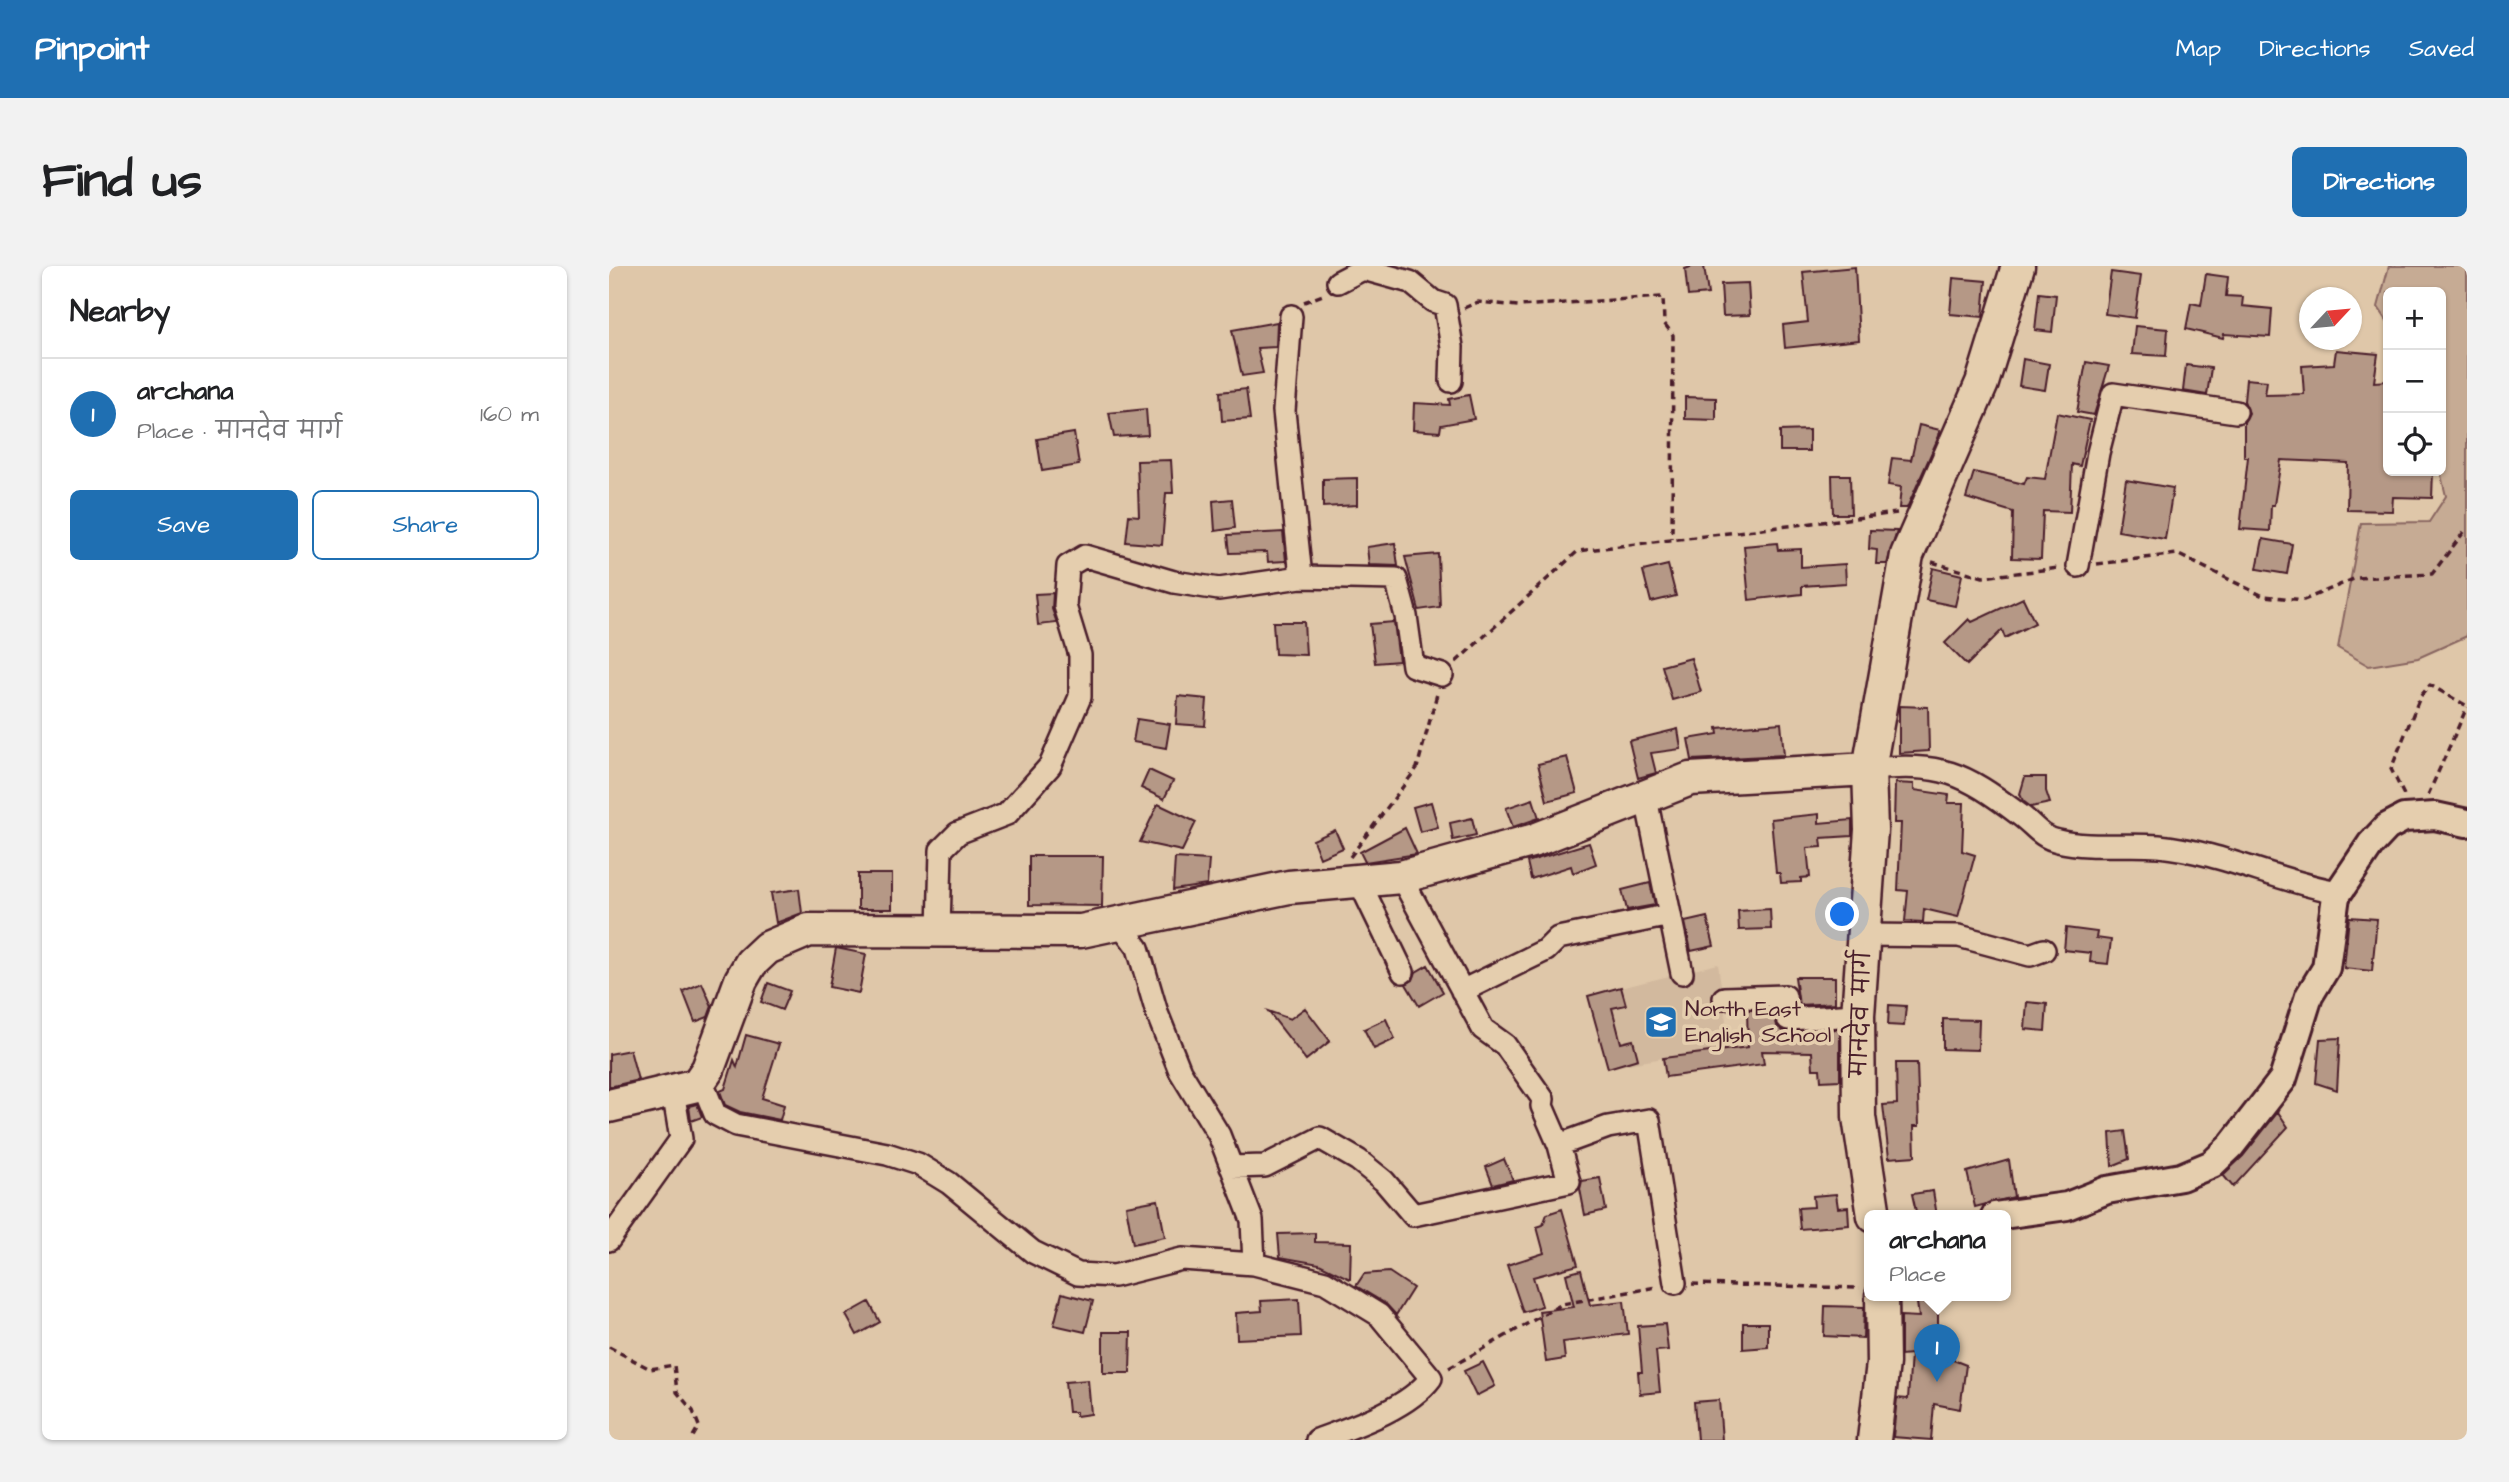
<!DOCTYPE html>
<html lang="en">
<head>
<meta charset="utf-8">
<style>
  body { margin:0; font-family:"Architects Daughter","Playpen Sans Deva",sans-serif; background:#f2f2f2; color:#202124 }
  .controls { position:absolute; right:21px; top:21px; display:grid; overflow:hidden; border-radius:10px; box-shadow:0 2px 5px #0004 }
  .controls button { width:63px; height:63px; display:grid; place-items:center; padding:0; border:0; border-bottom:2px solid #e0e0e0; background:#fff; color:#202124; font:35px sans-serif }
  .compass { position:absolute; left:1690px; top:21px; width:63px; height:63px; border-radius:50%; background:#fff; box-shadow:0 2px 5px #0004; rotate:64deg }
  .you { position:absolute; left:1234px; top:649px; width:24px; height:24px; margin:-18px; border:5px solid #fff; border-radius:50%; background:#1a73e8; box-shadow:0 0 0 10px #1a73e833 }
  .badge { display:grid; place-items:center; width:46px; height:46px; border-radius:50%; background:#1f6fb2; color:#fff; font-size:23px; font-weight:700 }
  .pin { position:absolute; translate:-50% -58px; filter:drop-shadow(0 2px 4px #0008) }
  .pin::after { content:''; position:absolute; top:37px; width:24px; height:21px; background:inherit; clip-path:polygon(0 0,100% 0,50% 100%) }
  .popup { position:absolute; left:1255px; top:944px; width:147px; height:91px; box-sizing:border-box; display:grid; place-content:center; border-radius:10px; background:#fff; filter:drop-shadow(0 2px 5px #0005); font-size:23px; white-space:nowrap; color:#757577 }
  .popup b { font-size:26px; color:#202124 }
  .popup::after { content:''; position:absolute; left:50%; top:100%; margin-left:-14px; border:14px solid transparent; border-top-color:#fff }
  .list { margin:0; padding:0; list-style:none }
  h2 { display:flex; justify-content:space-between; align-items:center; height:91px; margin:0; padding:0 28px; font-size:30px }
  h2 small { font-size:23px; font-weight:400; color:#757577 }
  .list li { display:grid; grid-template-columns:46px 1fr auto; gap:21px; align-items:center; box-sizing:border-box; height:112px; padding:0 28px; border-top:2px solid #e0e0e0 }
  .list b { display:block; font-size:26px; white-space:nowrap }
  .list p { margin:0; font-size:23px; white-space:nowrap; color:#757577 }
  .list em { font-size:23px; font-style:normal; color:#757577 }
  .actions { display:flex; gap:14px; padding:21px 28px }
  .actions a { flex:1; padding:16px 0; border:2px solid #1f6fb2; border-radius:10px; text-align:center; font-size:24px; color:#1f6fb2 }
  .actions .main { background:#1f6fb2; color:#fff }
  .icon { flex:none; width:38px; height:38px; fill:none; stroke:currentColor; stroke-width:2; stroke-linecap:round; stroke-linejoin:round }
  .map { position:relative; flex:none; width:1858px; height:1174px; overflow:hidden; border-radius:10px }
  header { display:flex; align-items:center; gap:42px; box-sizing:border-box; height:98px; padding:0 35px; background:#1f6fb2; color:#fff }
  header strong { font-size:33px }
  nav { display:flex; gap:38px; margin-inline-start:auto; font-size:24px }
  .intro { display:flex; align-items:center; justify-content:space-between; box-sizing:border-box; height:168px; padding:0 42px }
  h1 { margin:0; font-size:49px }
  .button { padding:18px 32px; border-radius:10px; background:#1f6fb2; color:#fff; font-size:24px; font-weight:700 }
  main { display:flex; gap:42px; padding:0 42px }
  aside { flex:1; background:#fff; border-radius:10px; box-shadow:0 2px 5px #0004 }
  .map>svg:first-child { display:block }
  .built { fill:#d2b99e }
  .green { fill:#c6ab94; stroke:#886560; stroke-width:2 }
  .building { fill:#b59886; stroke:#4a1f2b; stroke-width:2 }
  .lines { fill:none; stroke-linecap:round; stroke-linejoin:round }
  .minor-casing { stroke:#4a1f2b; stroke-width:26 }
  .tertiary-casing { stroke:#4a1f2b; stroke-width:32 }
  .secondary-casing { stroke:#4a1f2b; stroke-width:37 }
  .path { stroke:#4a1f2b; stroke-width:3.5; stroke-dasharray:7 5; stroke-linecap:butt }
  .minor { stroke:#e5ceae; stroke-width:21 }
  .tertiary { stroke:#e5ceae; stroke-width:26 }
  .secondary { stroke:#e5ceae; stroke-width:32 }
  .labels { text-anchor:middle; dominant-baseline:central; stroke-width:7; stroke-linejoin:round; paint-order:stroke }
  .poi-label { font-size:23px; fill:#4a1f2b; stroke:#e5ceae; text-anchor:start }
  .street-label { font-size:23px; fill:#4a1f2b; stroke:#e5ceae }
</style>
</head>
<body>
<header>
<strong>Pinpoint</strong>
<nav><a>Map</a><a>Directions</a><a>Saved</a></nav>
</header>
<div class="intro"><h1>Find us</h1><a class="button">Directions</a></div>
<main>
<aside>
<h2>Nearby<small></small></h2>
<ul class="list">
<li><span class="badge">1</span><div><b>archana</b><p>Place · मानदेव मार्ग</p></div><em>160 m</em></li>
</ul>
<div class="actions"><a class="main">Save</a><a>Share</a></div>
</aside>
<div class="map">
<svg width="1858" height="1174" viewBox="0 0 1858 1174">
  <rect width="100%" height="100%" fill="#dfc7a9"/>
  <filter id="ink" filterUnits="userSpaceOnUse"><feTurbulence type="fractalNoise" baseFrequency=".0143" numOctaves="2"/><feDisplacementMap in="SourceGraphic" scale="14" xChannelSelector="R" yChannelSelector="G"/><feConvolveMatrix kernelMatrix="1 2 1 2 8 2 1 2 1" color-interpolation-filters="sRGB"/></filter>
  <g filter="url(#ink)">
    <path class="built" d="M 1109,698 L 1121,783 L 1152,779 L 1155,798 L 1057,811 L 1054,792 L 999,802 L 979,730 Z"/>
    <path class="green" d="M 1780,0 L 1858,0 L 1858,370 L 1809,392 L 1760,400 L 1729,382 L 1752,257 L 1820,256 L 1837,230 L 1831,205 L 1832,26 L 1779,26 L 1779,56 L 1769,41 Z"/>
    <path class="building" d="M 1084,0 L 1095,0 L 1099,28 L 1079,30 L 1076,3 Z
      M 1246,1 L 1250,74 L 1176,82 L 1174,59 L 1199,56 L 1194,6 Z
      M 1502,6 L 1532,10 L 1526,52 L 1496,48 Z
      M 1597,8 L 1619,11 L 1617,30 L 1634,31 L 1633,40 L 1663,43 L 1661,71 L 1615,68 L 1614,72 L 1577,63 L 1582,37 L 1592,39 Z
      M 1344,12 L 1377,15 L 1374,51 L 1341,48 Z
      M 1139,17 L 1141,49 L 1114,50 L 1112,18 Z
      M 1430,27 L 1447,29 L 1443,66 L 1426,64 Z
      M 668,56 L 667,81 L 648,82 L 654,107 L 633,110 L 623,64 Z
      M 1526,60 L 1559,63 L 1557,90 L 1523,88 Z
      M 1727,84 L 1769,88 L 1765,116 L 1779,115 L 1779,205 L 1824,205 L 1823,232 L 1784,231 L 1783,245 L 1738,244 L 1739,197 L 1672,194 L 1665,239 L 1662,239 L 1661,265 L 1631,263 L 1639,191 L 1635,191 L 1635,156 L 1640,147 L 1635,135 L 1637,113 L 1658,115 L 1656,129 L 1695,128 L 1693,100 L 1725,98 Z
      M 1414,93 L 1440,98 L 1436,124 L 1410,120 Z
      M 1477,96 L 1500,100 L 1485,149 L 1468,146 Z
      M 1577,99 L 1602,102 L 1598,129 L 1574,125 Z
      M 637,123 L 641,153 L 613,155 L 611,126 Z
      M 860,129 L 865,153 L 832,159 L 831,166 L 804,164 L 805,137 L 841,139 L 840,133 Z
      M 1076,131 L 1107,132 L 1107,154 L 1076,153 Z
      M 537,143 L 539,169 L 505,171 L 500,147 Z
      M 1448,147 L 1481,154 L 1471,200 L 1463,198 L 1461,246 L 1434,245 L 1432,293 L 1403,292 L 1404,246 L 1357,232 L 1365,206 L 1415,218 L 1418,211 L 1436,213 Z
      M 1310,159 L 1331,164 L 1330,170 L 1298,242 L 1290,242 L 1292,221 L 1279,219 L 1283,192 L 1302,194 Z
      M 1200,164 L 1200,185 L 1171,185 L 1171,165 Z
      M 465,167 L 470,199 L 433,205 L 428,173 Z
      M 562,194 L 564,227 L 557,227 L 553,279 L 517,276 L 520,249 L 530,250 L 528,195 Z
      M 1223,209 L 1241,209 L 1242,248 L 1224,248 Z
      M 748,212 L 748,239 L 714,241 L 714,213 Z
      M 1517,214 L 1564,222 L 1556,273 L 1509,265 Z
      M 623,233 L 626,262 L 606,265 L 604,235 Z
      M 1261,264 L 1288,265 L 1278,298 L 1267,298 L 1268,284 L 1260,283 Z
      M 674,266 L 677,295 L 659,296 L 658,286 L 621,287 L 619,269 Z
      M 1654,273 L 1683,278 L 1678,308 L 1648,303 Z
      M 786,277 L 789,300 L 760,299 L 758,281 Z
      M 1168,277 L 1169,284 L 1192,283 L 1192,301 L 1236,298 L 1237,317 L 1193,320 L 1193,328 L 1140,334 L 1135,280 Z
      M 829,288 L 831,341 L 810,344 L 796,291 Z
      M 1059,299 L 1067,330 L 1042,336 L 1034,305 Z
      M 1324,302 L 1353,309 L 1346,340 L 1317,334 Z
      M 444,327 L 443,343 L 448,357 L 429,359 L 426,328 Z
      M 1414,332 L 1426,357 L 1396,372 L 1393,364 L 1358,399 L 1336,377 L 1360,353 L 1363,356 Z
      M 664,356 L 695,356 L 697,389 L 666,388 Z
      M 785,356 L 790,395 L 766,397 L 761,358 Z
      M 1082,392 L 1092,426 L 1063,434 L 1053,400 Z
      M 569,430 L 598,433 L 596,460 L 567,458 Z
      M 1290,440 L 1319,441 L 1320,485 L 1290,487 Z
      M 528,453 L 561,458 L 557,482 L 524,476 Z
      M 1172,457 L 1175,489 L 1083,494 L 1079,473 L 1109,468 L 1108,462 Z
      M 1069,463 L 1072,483 L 1042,487 L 1047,507 L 1029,512 L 1020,475 Z
      M 958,491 L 968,527 L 938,535 L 929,498 Z
      M 540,504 L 564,515 L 555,533 L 532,522 Z
      M 1416,511 L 1437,511 L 1437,525 L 1441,537 L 1422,541 L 1414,535 L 1411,528 Z
      M 1286,517 L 1305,518 L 1305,524 L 1340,529 L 1339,537 L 1355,537 L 1353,585 L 1366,589 L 1349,651 L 1315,643 L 1314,656 L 1296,655 L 1299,625 L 1289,624 L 1292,557 L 1285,557 Z
      M 924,533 L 930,552 L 904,561 L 897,542 Z
      M 822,536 L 829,561 L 811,566 L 804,541 Z
      M 549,538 L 587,556 L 573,585 L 531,576 Z
      M 1210,548 L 1210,557 L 1243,554 L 1243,570 L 1212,572 L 1213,581 L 1198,582 L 1201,611 L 1192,612 L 1192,616 L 1172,617 L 1171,607 L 1167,607 L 1162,553 Z
      M 863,552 L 867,569 L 844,574 L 841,557 Z
      M 796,562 L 808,588 L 756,596 L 751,586 Z
      M 726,564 L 734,582 L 711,592 L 704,574 Z
      M 980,577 L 987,598 L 964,607 L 962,600 L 922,613 L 918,596 Z
      M 420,590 L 494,590 L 493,640 L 420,639 Z
      M 566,592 L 600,594 L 598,619 L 564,624 Z
      M 249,608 L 283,608 L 283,643 L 249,643 Z
      M 1041,617 L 1046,639 L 1018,644 L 1013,624 Z
      M 190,623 L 193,647 L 167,657 L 162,627 Z
      M 1161,643 L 1162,663 L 1130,664 L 1129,645 Z
      M 1098,651 L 1105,680 L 1082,685 L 1076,656 Z
      M 1740,651 L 1768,653 L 1763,705 L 1735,702 Z
      M 1457,662 L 1488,666 L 1487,672 L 1502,674 L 1499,698 L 1481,696 L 1482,687 L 1455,684 Z
      M 227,682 L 257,688 L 250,727 L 220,721 Z
      M 819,699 L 834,726 L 810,740 L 797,718 L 804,714 L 807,706 Z
      M 1186,711 L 1226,711 L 1226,737 L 1190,739 Z
      M 93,717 L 103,740 L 99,751 L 86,756 L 74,725 Z
      M 159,717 L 181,725 L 173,744 L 152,736 Z
      M 1012,721 L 1017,739 L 1003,742 L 1012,777 L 1024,774 L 1029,793 L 999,802 L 979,730 Z
      M 1418,736 L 1438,738 L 1436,765 L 1416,763 Z
      M 1280,739 L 1297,740 L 1295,760 L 1279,759 Z
      M 696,742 L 721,775 L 697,794 L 659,745 L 681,753 Z
      M 1138,744 L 1165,744 L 1168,760 L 1174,765 L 1231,763 L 1231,814 L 1212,815 L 1211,803 L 1204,803 L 1203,786 L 1153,785 L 1155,798 L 1057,811 L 1054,792 L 1139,781 Z
      M 777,753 L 786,773 L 765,783 L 755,763 Z
      M 1334,753 L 1370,754 L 1369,784 L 1334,783 Z
      M 137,769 L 170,778 L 153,832 L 175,839 L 171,854 L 131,846 L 116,839 L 111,825 L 116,823 L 125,794 L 128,801 Z
      M 1731,772 L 1728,824 L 1707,817 L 1711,773 Z
      M 21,784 L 29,814 L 0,821 L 0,788 Z
      M 1287,797 L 1308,797 L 1310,860 L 1305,860 L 1306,890 L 1280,892 L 1274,839 L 1288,838 Z
      M 88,838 L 93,851 L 82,855 L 80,840 Z
      M 1669,846 L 1679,861 L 1624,921 L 1614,909 L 1634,890 Z
      M 1516,865 L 1520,893 L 1503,900 L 1501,867 Z
      M 895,893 L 904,914 L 884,919 L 877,901 Z
      M 1400,894 L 1405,931 L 1366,941 L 1358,906 Z
      M 991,912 L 997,944 L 976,949 L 971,923 L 973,915 Z
      M 1324,925 L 1328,950 L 1308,950 L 1303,928 Z
      M 1227,928 L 1229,942 L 1239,941 L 1240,959 L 1191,963 L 1189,942 L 1205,941 L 1204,930 Z
      M 549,934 L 556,971 L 524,978 L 517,940 Z
      M 953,943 L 969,999 L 924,1011 L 933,1040 L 914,1046 L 898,999 L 935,987 L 928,961 L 934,959 L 938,948 Z
      M 706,967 L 706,976 L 742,977 L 741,1013 L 710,998 L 671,991 L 669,968 Z
      M 972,1004 L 981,1039 L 1015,1035 L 1019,1068 L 954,1076 L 956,1093 L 937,1096 L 930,1045 L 965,1041 L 957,1008 Z
      M 780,1006 L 804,1022 L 787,1049 L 777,1038 L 747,1020 L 755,1008 Z
      M 453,1027 L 484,1035 L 476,1066 L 445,1059 Z
      M 1307,1030 L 1329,1030 L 1329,1088 L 1357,1099 L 1351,1143 L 1325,1138 L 1322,1174 L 1284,1171 L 1288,1132 L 1299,1133 L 1302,1088 L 1292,1089 L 1292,1050 L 1310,1051 Z
      M 690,1033 L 692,1070 L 628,1073 L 627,1047 L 653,1045 L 652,1035 Z
      M 260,1036 L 271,1056 L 248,1069 L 237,1049 Z
      M 1216,1040 L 1255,1041 L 1254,1072 L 1215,1070 Z
      M 1134,1057 L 1159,1057 L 1159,1081 L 1134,1083 Z
      M 1056,1058 L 1059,1084 L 1047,1085 L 1051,1126 L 1031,1128 L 1029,1106 L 1033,1106 L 1029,1060 Z
      M 494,1066 L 522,1066 L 521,1107 L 494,1107 Z
      M 874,1096 L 886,1120 L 867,1130 L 855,1105 Z
      M 479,1114 L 482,1148 L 467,1150 L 467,1146 L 459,1146 L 456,1116 Z
      M 1110,1134 L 1113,1174 L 1088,1174 L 1085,1136 Z"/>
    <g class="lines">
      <defs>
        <path id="minor" d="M 729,16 L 754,3 L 801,16 L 824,35 L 836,39 L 843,81 L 842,115
          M 1469,300 L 1489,187 L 1504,128 L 1627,146
          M 692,311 L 787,313 L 797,350 L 804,400 L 833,409
          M 1260,503 C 1334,497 1352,505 1411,549 C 1425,559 1431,571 1449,575 C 1482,583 1517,577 1550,580 C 1609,586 1662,612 1719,624 L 1727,630
          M 1036,528 L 1073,707
          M 792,611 L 874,763 L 896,779 L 934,833 L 933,840 L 950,879
          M 750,615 L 794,706
          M 511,658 L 529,682 L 548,747 L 571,805 L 610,869 L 643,954 L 645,998
          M 330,665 L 332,584 L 349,567 L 398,548 L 441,500 L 471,431 L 471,389 L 456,340 L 459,300 L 476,290 L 565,316 L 610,323 L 692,311 L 675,145 L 682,50
          M 1255,669 L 1350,670 L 1421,689 L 1435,684
          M 853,725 L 937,684 L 949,672 L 1061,649
          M 1115,732 L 1176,730 L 1179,753 L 1249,749
          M 88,819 L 97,826 L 106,848 L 127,859 L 278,888 L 309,898 L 340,917 L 424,986 L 469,1008 L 505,1010 L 573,993 L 645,998 L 716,1016 L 770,1049 L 822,1112 C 799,1143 743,1161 708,1174
          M 622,901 L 656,900 L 711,872 L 749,894 L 775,915 L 804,949 L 960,916 L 950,879 L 999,861 L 1040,854 L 1066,1017
          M 0,974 L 72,873 L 64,825"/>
        <path id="tertiary" d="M 1386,950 L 1458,940 L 1498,924 L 1572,911 L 1603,898 L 1622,880 L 1674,813 L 1700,730 L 1717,702 L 1727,630 L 1762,578 L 1778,561 L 1795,552 L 1826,550 L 1858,557"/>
        <path id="secondary" d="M 0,840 L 88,819 L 99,803 L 132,714 L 142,697 L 158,682 L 200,664 L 472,665 L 680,621 L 792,611 L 926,574 L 1081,513 L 1260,503
          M 1265,950 L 1250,851 L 1249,749 L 1262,564 L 1260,503 L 1298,289 L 1373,117 L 1409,0
          M 1265,1174 L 1274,1097 L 1273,1030"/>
      </defs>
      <use href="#minor" class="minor-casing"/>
      <use href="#tertiary" class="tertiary-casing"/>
      <use href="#secondary" class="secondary-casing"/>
      <path class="path" d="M 695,36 L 714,29
        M 855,42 L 869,36 L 909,40 L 1054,31 L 1055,57 L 1064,69 L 1063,273
        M 1323,296 L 1374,311 L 1450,302
        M 1488,298 L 1568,288 L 1654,330 L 1695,334 L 1747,312 L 1823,308 L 1858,262
        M 847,396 L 969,285 L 1288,247
        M 1795,529 L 1782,503 L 1811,431 L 1821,419 L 1858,440
        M 1819,529 L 1858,441
        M 741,591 L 808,502 L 828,428
        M 1083,1018 L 1251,1022
        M 0,1081 L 41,1103 L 65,1099 L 68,1126 L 84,1145 L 90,1160 L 82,1174
        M 840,1102 L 953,1038 L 1048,1021"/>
      <use href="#minor" class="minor"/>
      <use href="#tertiary" class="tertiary"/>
      <use href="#secondary" class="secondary"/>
    </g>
  </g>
  <defs>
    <symbol id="school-square" viewBox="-11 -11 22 22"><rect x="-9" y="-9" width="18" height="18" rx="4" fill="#1f6fb2" stroke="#e5ceae"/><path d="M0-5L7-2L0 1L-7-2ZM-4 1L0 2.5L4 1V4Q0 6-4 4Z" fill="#fff"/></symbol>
  </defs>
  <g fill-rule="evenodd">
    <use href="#school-square" x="1033" y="737" width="38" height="38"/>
  </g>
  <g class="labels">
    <g class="poi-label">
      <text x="1076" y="743">North East<tspan x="1076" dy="26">English School</tspan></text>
    </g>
    <g class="street-label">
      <text transform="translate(1252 748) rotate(-88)">मानदेव मार्ग</text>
    </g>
  </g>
</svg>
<div class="controls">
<button>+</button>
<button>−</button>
<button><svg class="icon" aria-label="locate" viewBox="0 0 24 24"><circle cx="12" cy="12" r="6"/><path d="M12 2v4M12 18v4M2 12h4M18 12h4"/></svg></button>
</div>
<svg class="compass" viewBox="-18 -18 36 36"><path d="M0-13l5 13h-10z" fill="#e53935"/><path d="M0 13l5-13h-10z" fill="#757577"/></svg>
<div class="you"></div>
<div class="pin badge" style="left:1328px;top:1116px">1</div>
<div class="popup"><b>archana</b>Place</div>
</div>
</main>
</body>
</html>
